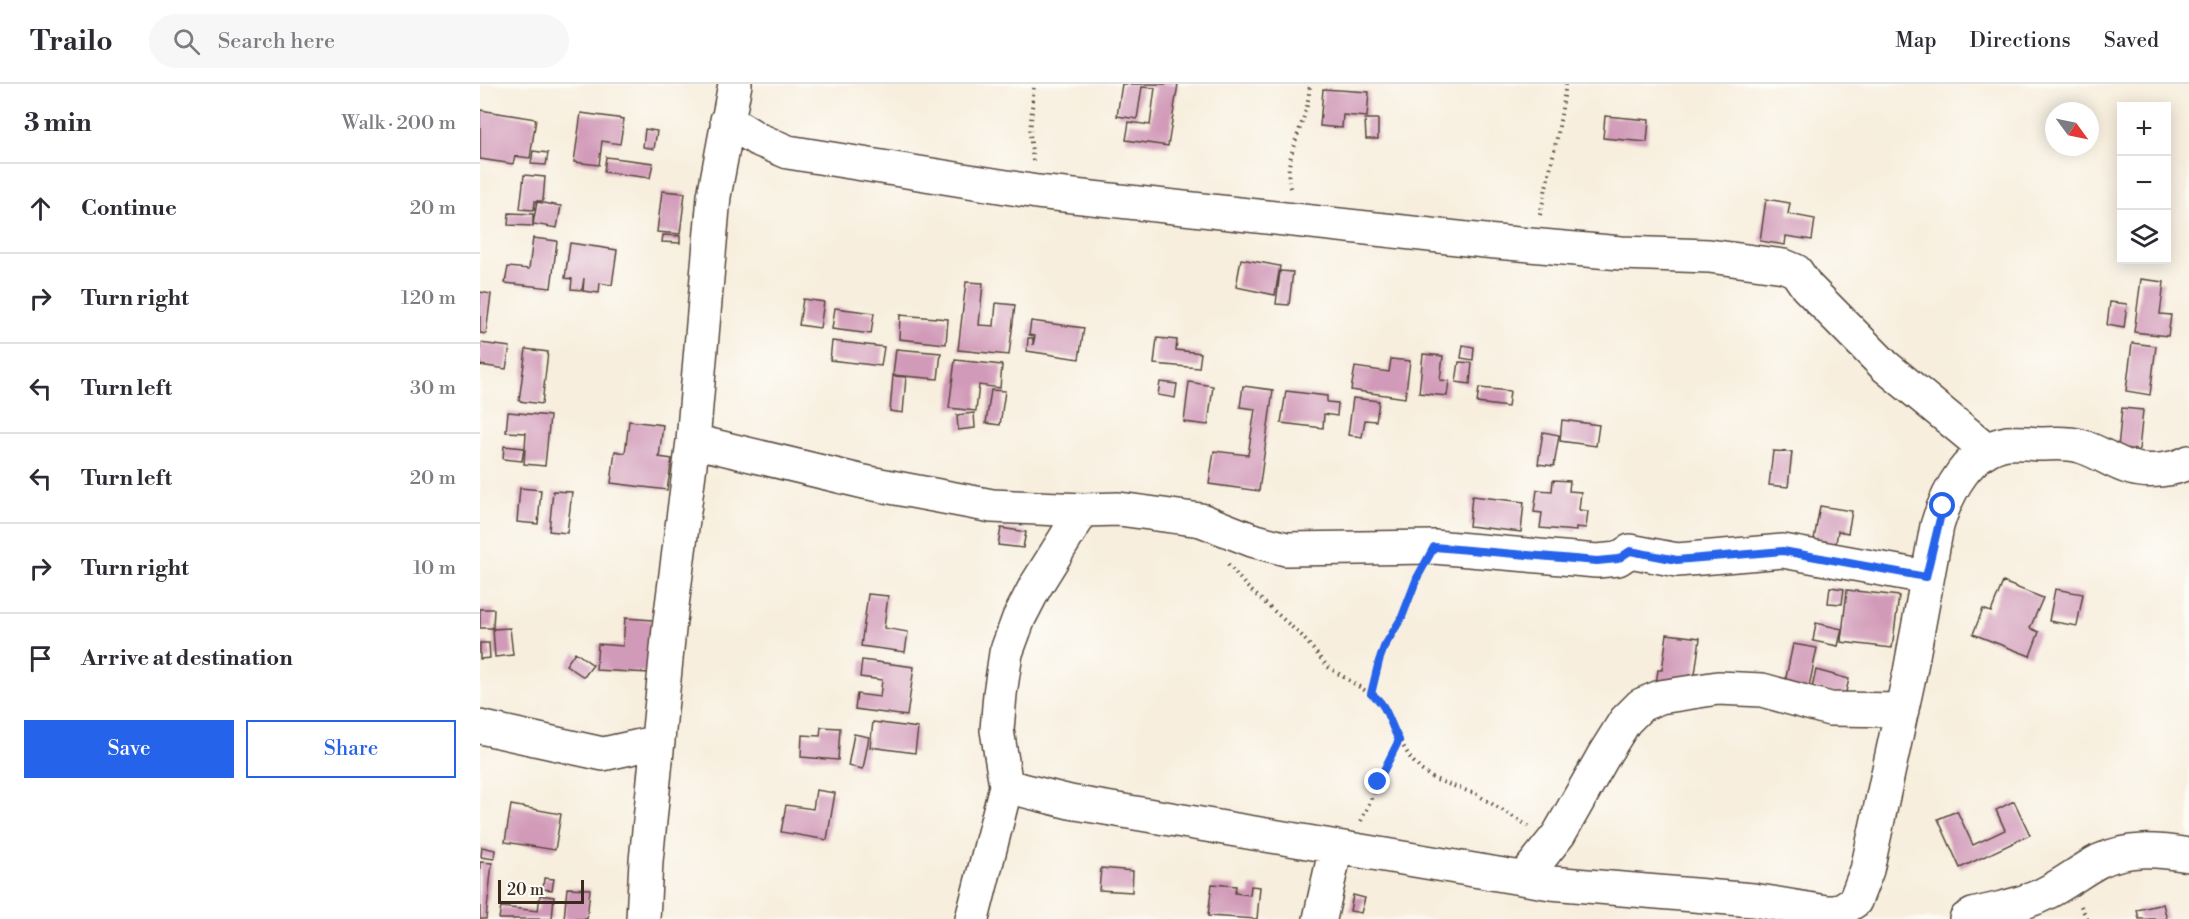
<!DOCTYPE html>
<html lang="en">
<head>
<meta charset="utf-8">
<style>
  body { margin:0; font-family:"Libre Bodoni",serif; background:#f7f7f7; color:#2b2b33 }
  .controls { position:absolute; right:18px; top:18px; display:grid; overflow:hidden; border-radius:0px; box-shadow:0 3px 15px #0003 }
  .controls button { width:54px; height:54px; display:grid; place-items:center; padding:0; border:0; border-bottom:2px solid #e1e1e2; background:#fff; color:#2b2b33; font:30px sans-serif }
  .compass { position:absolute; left:1565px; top:18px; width:54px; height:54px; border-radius:50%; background:#fff; box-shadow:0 3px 15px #0003; rotate:123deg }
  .scale { position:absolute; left:18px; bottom:15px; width:86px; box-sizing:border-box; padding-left:6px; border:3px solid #3b2a1e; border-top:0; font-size:16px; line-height:21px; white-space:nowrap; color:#3b2a1e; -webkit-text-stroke:4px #fdfcf7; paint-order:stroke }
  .stop { position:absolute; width:18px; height:18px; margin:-14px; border:4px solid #2563eb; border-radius:50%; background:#fff }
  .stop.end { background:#2563eb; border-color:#fff; box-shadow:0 2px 6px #0008 }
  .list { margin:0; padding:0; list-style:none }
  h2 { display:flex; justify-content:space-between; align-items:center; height:78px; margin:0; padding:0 24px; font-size:26px }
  h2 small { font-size:20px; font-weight:400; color:#7c7c81 }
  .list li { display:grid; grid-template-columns:39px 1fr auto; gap:18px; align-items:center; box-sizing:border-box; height:90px; padding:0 24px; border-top:2px solid #e1e1e2 }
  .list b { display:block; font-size:22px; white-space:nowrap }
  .list em { font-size:20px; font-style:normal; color:#7c7c81 }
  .actions { display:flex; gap:12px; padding:18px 24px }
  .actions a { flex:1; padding:14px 0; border:2px solid #2563eb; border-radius:0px; text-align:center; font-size:21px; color:#2563eb }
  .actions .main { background:#2563eb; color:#fff }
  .icon { flex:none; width:33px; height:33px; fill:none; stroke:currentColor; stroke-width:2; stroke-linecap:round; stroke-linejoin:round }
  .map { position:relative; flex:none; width:1709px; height:835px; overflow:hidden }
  header { display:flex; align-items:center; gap:36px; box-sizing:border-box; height:84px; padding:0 30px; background:#fff; border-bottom:2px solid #e1e1e2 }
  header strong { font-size:28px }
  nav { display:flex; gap:33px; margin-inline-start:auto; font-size:21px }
  .search { width:420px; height:54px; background:#f7f7f7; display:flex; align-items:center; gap:15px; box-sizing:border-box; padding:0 21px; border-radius:33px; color:#7c7c81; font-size:22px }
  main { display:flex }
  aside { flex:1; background:#fff }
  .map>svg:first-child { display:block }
  .building { fill:#d19ab8 }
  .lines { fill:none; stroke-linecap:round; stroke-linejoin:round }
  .minor-casing { stroke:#57473b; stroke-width:36 }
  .path { stroke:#57473b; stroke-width:4; stroke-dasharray:1.5 4.5; stroke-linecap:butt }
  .minor { stroke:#fff; stroke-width:33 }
  .route { stroke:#2563eb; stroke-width:8 }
</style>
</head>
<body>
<header>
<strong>Trailo</strong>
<div class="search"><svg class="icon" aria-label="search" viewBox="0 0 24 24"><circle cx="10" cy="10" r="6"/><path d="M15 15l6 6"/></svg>Search here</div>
<nav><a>Map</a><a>Directions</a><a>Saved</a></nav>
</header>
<main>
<aside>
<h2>3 min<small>Walk · 200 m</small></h2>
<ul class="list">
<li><svg class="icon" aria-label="ahead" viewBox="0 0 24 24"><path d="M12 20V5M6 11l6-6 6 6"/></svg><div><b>Continue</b></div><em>20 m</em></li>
<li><svg class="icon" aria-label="right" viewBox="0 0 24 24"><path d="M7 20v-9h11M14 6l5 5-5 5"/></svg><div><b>Turn right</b></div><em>120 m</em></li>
<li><svg class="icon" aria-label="left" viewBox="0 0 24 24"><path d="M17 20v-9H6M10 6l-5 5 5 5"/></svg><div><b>Turn left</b></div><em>30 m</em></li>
<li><svg class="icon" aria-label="left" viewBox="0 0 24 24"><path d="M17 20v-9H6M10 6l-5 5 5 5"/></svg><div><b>Turn left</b></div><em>20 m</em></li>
<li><svg class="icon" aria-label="right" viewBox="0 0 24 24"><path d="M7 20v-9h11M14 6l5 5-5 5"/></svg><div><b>Turn right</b></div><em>10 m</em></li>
<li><svg class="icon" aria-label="arrive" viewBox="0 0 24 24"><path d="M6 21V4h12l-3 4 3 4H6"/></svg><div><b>Arrive at destination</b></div></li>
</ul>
<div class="actions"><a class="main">Save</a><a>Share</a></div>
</aside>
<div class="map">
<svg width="1709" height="835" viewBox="0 0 1709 835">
  <rect width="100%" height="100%" fill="#fdfcf7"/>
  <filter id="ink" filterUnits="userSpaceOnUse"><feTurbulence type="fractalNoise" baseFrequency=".0167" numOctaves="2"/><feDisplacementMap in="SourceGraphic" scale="12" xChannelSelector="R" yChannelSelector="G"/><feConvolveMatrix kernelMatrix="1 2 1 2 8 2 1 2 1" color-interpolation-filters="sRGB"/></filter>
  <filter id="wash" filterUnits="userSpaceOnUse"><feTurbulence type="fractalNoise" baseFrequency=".008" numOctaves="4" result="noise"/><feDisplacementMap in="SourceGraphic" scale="24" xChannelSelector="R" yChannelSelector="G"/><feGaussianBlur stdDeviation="1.35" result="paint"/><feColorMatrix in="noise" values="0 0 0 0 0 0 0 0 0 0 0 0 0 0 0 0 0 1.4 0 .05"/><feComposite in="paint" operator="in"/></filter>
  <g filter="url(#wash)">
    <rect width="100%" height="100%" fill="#f7eedd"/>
    <g id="blocks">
      <path class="building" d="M 642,0 L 698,0 L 688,62 L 646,56 L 649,38 L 670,41 L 675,4 L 662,3 L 657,35 L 637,32 Z
        M 843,5 L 889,8 L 887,33 L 863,31 L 862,44 L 840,42 Z
        M 0,26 L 56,35 L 50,74 L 35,72 L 33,80 L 0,75 Z
        M 101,29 L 144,35 L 140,60 L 122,57 L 119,81 L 94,78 Z
        M 1125,32 L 1169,36 L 1167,58 L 1123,54 Z
        M 885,35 L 898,35 L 898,55 L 886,55 Z
        M 165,45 L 177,47 L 174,65 L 163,63 Z
        M 53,67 L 68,69 L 66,81 L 51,80 Z
        M 126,73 L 173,79 L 170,94 L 124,88 Z
        M 44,91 L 65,93 L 63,117 L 55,117 L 54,126 L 40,125 Z
        M 182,107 L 205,109 L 200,150 L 177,148 Z
        M 1286,115 L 1310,119 L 1308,130 L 1335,135 L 1332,156 L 1306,152 L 1305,161 L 1280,157 Z
        M 57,118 L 81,122 L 77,144 L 53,140 Z
        M 29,129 L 53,130 L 53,142 L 28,141 Z
        M 183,151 L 200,152 L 200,159 L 182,158 Z
        M 53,154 L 77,157 L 71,204 L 25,199 L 28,183 L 49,185 Z
        M 90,159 L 137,166 L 132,201 L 120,199 L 119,209 L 103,207 L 104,194 L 102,206 L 91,205 L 92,195 L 85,194 Z
        M 761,175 L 800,182 L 795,211 L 756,203 Z
        M 800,187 L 813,188 L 809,221 L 796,220 Z
        M 1661,195 L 1684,198 L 1680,230 L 1691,231 L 1688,252 L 1654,248 Z
        M 486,198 L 503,199 L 499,241 L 514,242 L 516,219 L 535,221 L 529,271 L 478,266 Z
        M 0,208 L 11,210 L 6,250 L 0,249 Z
        M 323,215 L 344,218 L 340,244 L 319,241 Z
        M 1630,218 L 1647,220 L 1644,244 L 1627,241 Z
        M 355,224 L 394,229 L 391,250 L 352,245 Z
        M 420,231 L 468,235 L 466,260 L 419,255 Z
        M 551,237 L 604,244 L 599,275 L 547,267 L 548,254 L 553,254 L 553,261 L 555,252 L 549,251 Z
        M 677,254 L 697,256 L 696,266 L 721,269 L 719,284 L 674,280 Z
        M 352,257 L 404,263 L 401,282 L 350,276 Z
        M 0,259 L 30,263 L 26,285 L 0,281 Z
        M 1652,259 L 1676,262 L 1670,311 L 1646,307 Z
        M 983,261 L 994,263 L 993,276 L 981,274 Z
        M 46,265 L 68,268 L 62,320 L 39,317 Z
        M 416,265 L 461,269 L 458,295 L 413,291 Z
        M 943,270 L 963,272 L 960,296 L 969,297 L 967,312 L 939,309 Z
        M 911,275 L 930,277 L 925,314 L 871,306 L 875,283 L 909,288 Z
        M 475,276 L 522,281 L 520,304 L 499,301 L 496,327 L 469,324 Z
        M 979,278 L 992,279 L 990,300 L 976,298 Z
        M 413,292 L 426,293 L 423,329 L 410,327 Z
        M 680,298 L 697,300 L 695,314 L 678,311 Z
        M 709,298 L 733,302 L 728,341 L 704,338 Z
        M 763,302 L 793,306 L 779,407 L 729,400 L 734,367 L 768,371 L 775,325 L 760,323 Z
        M 999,304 L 1030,307 L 1028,323 L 997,319 Z
        M 511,306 L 525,307 L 520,341 L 506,339 Z
        M 806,307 L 847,312 L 847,318 L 858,319 L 857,332 L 844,330 L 843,344 L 801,339 Z
        M 873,314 L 899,317 L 896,337 L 885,336 L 882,353 L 868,351 Z
        M 1642,324 L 1663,326 L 1659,366 L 1638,364 Z
        M 28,328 L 70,332 L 65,382 L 44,380 L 46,349 L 26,348 Z
        M 494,329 L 495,344 L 478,346 L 477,331 Z
        M 1082,336 L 1119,341 L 1116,362 L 1080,357 Z
        M 149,337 L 183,341 L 179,373 L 192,375 L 187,406 L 131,399 L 135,367 L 145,369 Z
        M 1063,348 L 1079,351 L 1074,382 L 1058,380 Z
        M 24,362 L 44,364 L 42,377 L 23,375 Z
        M 1293,367 L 1312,368 L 1308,403 L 1289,401 Z
        M 1073,396 L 1090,397 L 1089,407 L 1101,408 L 1099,426 L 1108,427 L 1106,444 L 1096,443 L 1096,447 L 1060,444 L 1062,429 L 1054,428 L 1057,406 L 1072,407 Z
        M 40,404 L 61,406 L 58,440 L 37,438 Z
        M 73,407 L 92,408 L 87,449 L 69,447 Z
        M 992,412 L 1044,418 L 1041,448 L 989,442 Z
        M 1340,422 L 1372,427 L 1368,449 L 1358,447 L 1355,465 L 1333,461 Z
        M 521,444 L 546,448 L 543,464 L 518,461 Z
        M 1523,498 L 1563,514 L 1550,544 L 1559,548 L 1550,572 L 1493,550 L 1503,525 L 1511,528 Z
        M 1350,503 L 1364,505 L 1362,520 L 1348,519 Z
        M 1575,505 L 1603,510 L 1597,542 L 1569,537 Z
        M 1367,506 L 1419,512 L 1412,564 L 1361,558 Z
        M 388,510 L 408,512 L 404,544 L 428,548 L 425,568 L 381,562 Z
        M 0,525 L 14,525 L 13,544 L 0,544 Z
        M 145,534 L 173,536 L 169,589 L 116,586 L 118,560 L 143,562 Z
        M 1336,539 L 1362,545 L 1358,562 L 1333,557 Z
        M 30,544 L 33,571 L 15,573 L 13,545 Z
        M 1187,550 L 1220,554 L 1213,605 L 1176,600 L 1178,586 L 1182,586 Z
        M 0,559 L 9,559 L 10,574 L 0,575 Z
        M 1313,560 L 1337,564 L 1328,608 L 1304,603 Z
        M 95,568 L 113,581 L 104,593 L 86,581 Z
        M 382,576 L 434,583 L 427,632 L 375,625 L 377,610 L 400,613 L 402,596 L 380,593 Z
        M 1336,586 L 1369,595 L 1365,612 L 1332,604 Z
        M 393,638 L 438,644 L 435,669 L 390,663 Z
        M 341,643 L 360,644 L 358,676 L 321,673 L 322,651 L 340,652 Z
        M 374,650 L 389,653 L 383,685 L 368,682 Z
        M 336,706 L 355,709 L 347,756 L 301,748 L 306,721 L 333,725 Z
        M 1534,717 L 1550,751 L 1480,784 L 1458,735 L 1477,727 L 1493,761 L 1525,746 L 1516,726 Z
        M 31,721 L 81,730 L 75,766 L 25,758 Z
        M 2,763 L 15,766 L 14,775 L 1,773 Z
        M 0,778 L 12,779 L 6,835 L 0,835 Z
        M 621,784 L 653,787 L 652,808 L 619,806 Z
        M 64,794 L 74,795 L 72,806 L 63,805 Z
        M 732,800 L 756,802 L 755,809 L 770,811 L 771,802 L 780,803 L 777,835 L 728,832 Z
        M 87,804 L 110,805 L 107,835 L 84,835 Z
        M 60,811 L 74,813 L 72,835 L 19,835 L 21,823 L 58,827 Z
        M 873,811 L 885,814 L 881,829 L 870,827 Z
        M 1683,820 L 1687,835 L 1659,835 L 1657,826 Z"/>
    </g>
  </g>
  <g filter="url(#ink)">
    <use href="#blocks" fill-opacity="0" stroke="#57473b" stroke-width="1.5"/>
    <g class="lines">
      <defs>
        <path id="minor" d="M 247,36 L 277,55 L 308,68 L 557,108 L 1005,157 L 1141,169 L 1229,172 L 1304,182 L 1316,187 L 1327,203 L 1405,282 L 1507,366
          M 213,357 L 384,398 L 512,422 L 603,426 L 639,425 L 721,436 L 772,456 L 806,465 L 954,463 L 1117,477 L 1138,475 L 1150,467 L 1197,476 L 1303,467 L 1446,493
          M 0,643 L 123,670 L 178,658
          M 526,702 L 590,718 L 1071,799 L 1273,816 L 1346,828 L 1358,828 L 1375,817 L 1387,786 L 1430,588 L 1457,442 C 1467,408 1489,365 1527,359 C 1538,358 1549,359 1559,360 C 1573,360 1587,358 1600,362 C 1618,367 1633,379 1651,384 C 1668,389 1694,386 1709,378
          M 1044,794 L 1079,750 L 1125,669 L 1145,637 L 1161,621 L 1180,613 L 1238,604 L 1282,606 L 1350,625 L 1422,626
          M 163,835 L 166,777 L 189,545 L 213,357 L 234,112 L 255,0
          M 492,835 L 526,702 L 517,646 L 520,610 L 526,569 L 539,534 L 555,503 L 603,426
          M 840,835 L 856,763
          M 1486,835 L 1493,831 C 1516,825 1542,821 1564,810 C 1583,801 1600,787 1619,777 C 1649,763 1678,766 1709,771"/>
      </defs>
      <use href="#minor" class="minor-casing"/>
      <path class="path" d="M 553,77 L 550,50 L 554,0
        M 810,104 C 804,78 818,53 825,29 C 828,20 829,9 830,0
        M 1060,131 L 1078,49 L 1086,0
        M 748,480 L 766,502 L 822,552 L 848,583 L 900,616 L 911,642 L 931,675 L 941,686 L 954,695 L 996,710 L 1048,742
        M 891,610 L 899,577 L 925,526 L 938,493
        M 881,737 L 918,656
        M 1601,822 L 1607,835"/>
      <use href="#minor" class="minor"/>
    </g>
  </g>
  <g class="lines" filter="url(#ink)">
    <path class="route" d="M 898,698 L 919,656 C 910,641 907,619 891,610 L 899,577 L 904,563 L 922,533 L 937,494 L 954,463 L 1117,477 L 1138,475 L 1150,467 L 1197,476 L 1303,467 L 1446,493 L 1463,422"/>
  </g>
</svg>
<div class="controls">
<button>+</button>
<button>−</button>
<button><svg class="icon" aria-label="layers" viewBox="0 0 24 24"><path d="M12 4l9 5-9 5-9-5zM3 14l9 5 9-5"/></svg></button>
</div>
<svg class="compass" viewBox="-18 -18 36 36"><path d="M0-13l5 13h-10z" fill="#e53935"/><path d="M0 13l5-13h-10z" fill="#7c7c81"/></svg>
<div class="scale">20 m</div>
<div class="stop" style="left:1463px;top:422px"></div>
<div class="stop end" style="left:898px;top:698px"></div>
</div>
</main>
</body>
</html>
